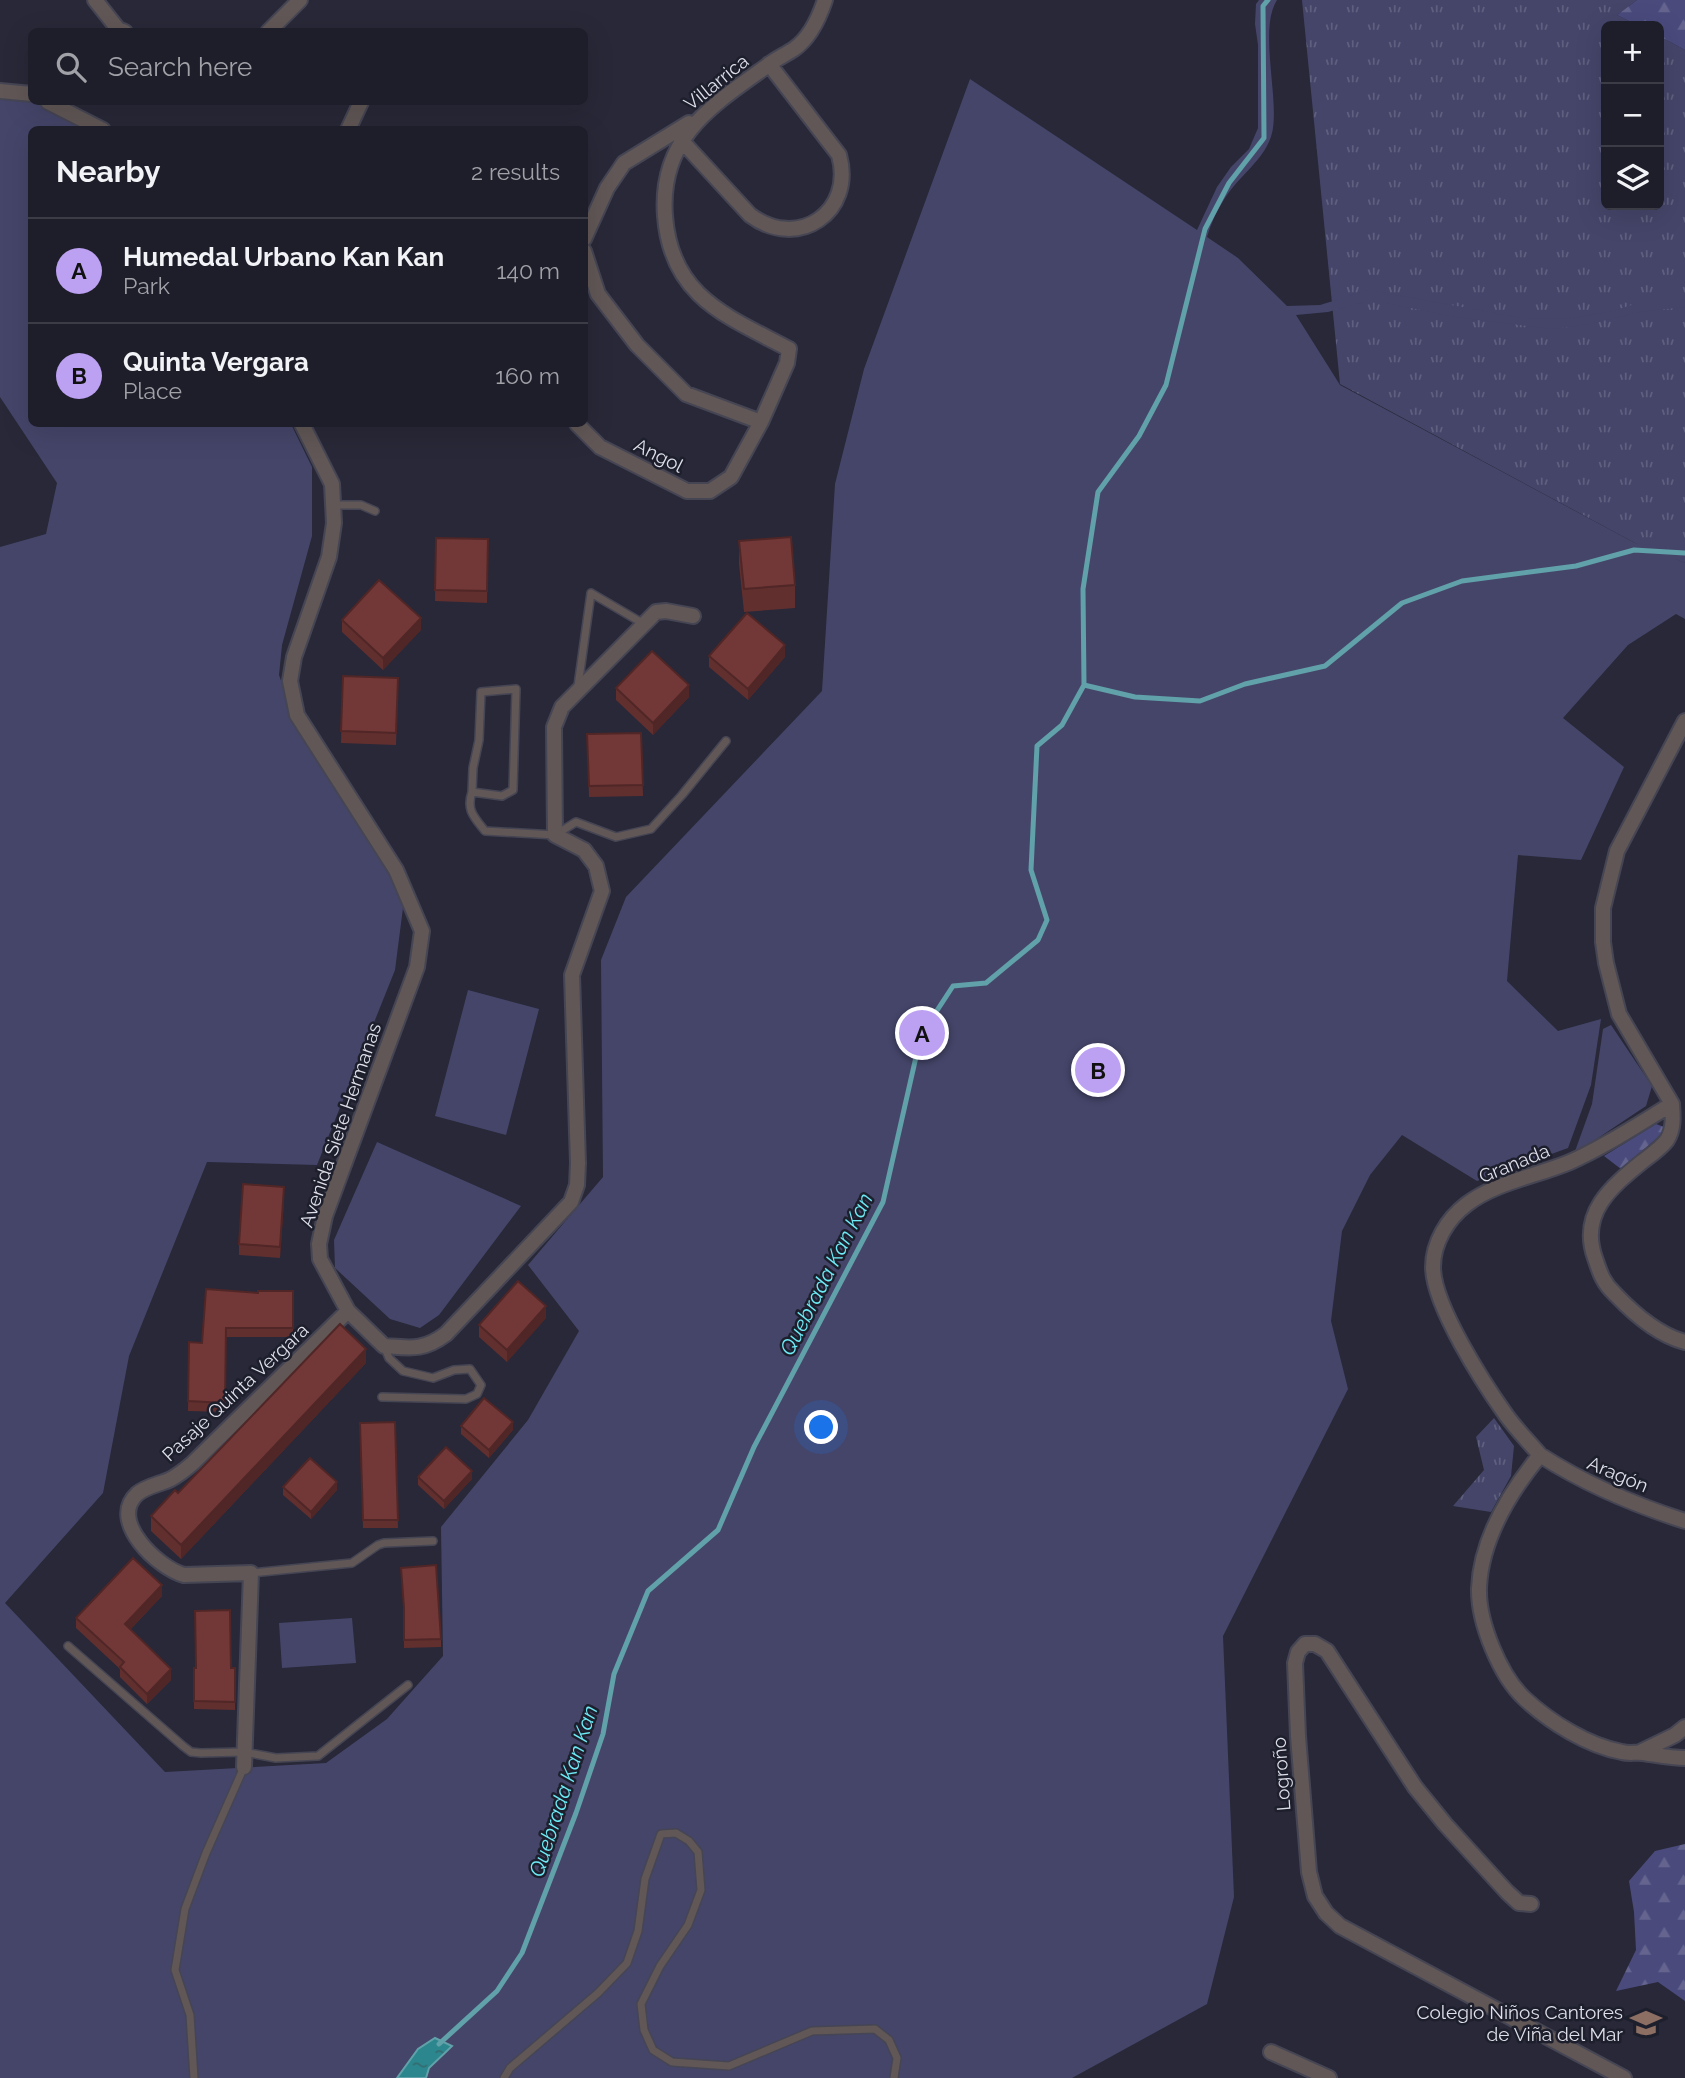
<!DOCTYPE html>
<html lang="en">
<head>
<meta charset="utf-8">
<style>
  body { margin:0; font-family:Raleway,sans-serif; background:#262732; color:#f1f3f6 }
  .controls { position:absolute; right:21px; top:21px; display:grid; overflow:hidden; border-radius:10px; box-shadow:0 7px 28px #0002 }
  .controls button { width:63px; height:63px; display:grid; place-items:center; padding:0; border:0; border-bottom:2px solid #3c3c47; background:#1e1e2a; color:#f1f3f6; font:35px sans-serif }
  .you { position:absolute; left:822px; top:1428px; width:24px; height:24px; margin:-18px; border:5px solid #fff; border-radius:50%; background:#1a73e8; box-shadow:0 0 0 10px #1a73e833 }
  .badge { display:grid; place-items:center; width:46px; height:46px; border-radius:50%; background:#bca0f2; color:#111; font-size:23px; font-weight:700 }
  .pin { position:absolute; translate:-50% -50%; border:4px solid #fff; box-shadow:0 2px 7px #0006 }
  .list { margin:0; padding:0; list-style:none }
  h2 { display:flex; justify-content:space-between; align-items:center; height:91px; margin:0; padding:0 28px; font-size:30px }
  h2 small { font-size:23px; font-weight:400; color:#a1a2a8 }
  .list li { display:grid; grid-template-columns:46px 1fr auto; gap:21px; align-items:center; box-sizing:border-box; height:105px; padding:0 28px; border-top:2px solid #3c3c47 }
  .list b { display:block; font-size:26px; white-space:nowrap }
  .list p { margin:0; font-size:23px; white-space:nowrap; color:#a1a2a8 }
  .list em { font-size:23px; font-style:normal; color:#a1a2a8 }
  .icon { flex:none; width:38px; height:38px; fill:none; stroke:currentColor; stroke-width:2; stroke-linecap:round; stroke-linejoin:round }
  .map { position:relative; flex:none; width:1685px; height:2078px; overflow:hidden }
  .search { position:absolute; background:#1e1e2a; box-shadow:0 7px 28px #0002; left:28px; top:28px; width:560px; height:77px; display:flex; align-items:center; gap:18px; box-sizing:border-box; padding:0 24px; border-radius:10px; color:#a1a2a8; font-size:26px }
  .panel { position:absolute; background:#1e1e2a; box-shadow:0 7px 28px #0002; left:28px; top:126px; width:560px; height:301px; border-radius:10px }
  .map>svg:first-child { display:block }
  .grass { fill:url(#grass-tufts) }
  .forest { fill:url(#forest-firs) }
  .green { fill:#45456a }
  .water { fill:url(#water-ripples); stroke:#61a1a9; stroke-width:2 }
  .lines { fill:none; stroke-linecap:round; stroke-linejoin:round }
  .stream { stroke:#61a1a9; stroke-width:5 }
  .lane-casing { stroke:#454554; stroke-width:10 }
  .street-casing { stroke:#454554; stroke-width:18 }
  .lane { stroke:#605756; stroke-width:7 }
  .street { stroke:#605756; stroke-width:14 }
  .wall { fill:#622f2f }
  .shaded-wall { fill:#502626 }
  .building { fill:#723737; stroke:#502626; stroke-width:2 }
  .labels { text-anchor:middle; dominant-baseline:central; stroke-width:5; stroke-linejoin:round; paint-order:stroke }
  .street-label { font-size:19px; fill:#dedfe9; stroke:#1e1f2d }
  .poi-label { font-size:19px; fill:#dedfe9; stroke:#1e1f2d; text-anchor:end }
  .water-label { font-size:21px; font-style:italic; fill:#6decf7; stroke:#1e1f2d }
</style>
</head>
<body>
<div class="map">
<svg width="1685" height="2078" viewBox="0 0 1685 2078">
  <defs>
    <pattern id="grass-tufts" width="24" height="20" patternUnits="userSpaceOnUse" patternTransform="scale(1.75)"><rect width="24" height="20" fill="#45456a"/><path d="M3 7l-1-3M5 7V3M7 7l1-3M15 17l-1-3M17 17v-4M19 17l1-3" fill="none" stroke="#5f5f7f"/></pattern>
    <pattern id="forest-firs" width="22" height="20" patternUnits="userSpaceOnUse" patternTransform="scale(1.75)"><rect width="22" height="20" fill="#4a4a7d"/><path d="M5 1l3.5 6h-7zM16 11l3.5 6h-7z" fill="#64648f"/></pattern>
    <pattern id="water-ripples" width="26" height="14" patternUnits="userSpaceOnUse" patternTransform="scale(1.75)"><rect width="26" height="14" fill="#2b868d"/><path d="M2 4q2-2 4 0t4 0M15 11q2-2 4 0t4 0" fill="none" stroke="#356b71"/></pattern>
  </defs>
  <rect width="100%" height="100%" fill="#282838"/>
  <path class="grass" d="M 1302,0 L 1637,0 L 1617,15 L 1639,26 L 1606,26 L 1606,205 L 1659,205 L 1659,36 L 1685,50 L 1685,563 L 1635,543 L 1340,384 Z
    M 1494,1418 L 1514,1446 L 1511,1476 L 1491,1512 L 1453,1506 L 1484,1470 L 1476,1437 Z"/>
  <path class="forest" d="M 1637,0 L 1685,0 L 1685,50 L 1659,36 L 1659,26 L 1639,26 L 1617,15 Z
    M 1656,1124 L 1664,1127 L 1663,1133 L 1621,1169 L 1604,1156 Z
    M 1685,1844 L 1685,2001 L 1658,1982 L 1616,1991 L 1636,1950 L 1634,1912 L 1629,1881 L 1655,1851 Z"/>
  <path class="green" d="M 1259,0 L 1277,0 C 1259,28 1278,93 1273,128 C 1269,157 1240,174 1225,198 C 1217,210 1211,223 1207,237 L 1238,258 L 1287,306 L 1320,305 L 1369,290 L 1522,318 L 1568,319 L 1613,311 L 1644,301 L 1678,301 L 1685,299 L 1685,307 L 1639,312 L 1590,324 L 1551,329 L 1456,317 L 1381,302 L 1364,302 L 1328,312 L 1296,315 L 1340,385 L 1635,543 L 1685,550 L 1685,557 L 1676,559 L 1685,563 L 1685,619 L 1676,614 L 1628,645 L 1563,718 L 1624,767 L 1581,860 L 1518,855 L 1507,981 L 1558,1031 L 1601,1019 L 1591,1085 L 1568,1148 L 1477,1181 L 1402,1135 L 1370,1175 L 1342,1231 L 1331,1321 L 1348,1389 L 1223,1636 L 1234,1897 L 1207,2004 L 1072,2078 L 0,2078 L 0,547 L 46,534 L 57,483 L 0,397 L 0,96 L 31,100 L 89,129 L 32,130 L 32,424 L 291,424 L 312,467 L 312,536 L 282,645 L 279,675 L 292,712 L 404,900 L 395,970 L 317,1165 L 207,1162 L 129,1356 L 103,1493 L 5,1603 L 165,1772 L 326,1763 L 387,1719 L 443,1656 L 441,1527 L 528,1420 L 579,1331 L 528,1265 L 603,1177 L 601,960 L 626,897 L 822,691 L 835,484 L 864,369 L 970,79 L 1197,230 L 1217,187 L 1231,167 L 1249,149 L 1258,128 L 1258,45 L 1255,24 L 1256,4 Z
    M 468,990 L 539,1009 L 506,1135 L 435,1116 Z
    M 1611,1025 L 1652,1086 L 1646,1106 L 1574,1154 L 1592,1104 L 1603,1029 Z
    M 377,1142 L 521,1206 L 439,1315 L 420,1328 L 390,1319 L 335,1268 L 334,1240 Z
    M 352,1618 L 356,1663 L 282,1668 L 279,1623 Z"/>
  <path class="water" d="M 435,2038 L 452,2046 L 429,2068 L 426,2078 L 397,2078 L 418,2049 Z"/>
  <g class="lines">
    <path class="stream" d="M 1084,685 L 1135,697 L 1200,701 L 1245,684 L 1325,666 L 1402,603 L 1462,581 L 1576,566 L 1634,550 L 1685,553
      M 439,2044 L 497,1991 L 522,1953 L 576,1813 L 603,1734 L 614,1674 L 648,1591 L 718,1530 L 754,1447 L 883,1202 L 921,1035 L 953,986 L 986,983 L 1038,940 L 1047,920 L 1031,870 L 1037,746 L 1062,725 L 1084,685 L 1083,589 L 1098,492 L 1139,436 L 1166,385 L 1205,229 L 1229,183 L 1264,138 L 1263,6 L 1268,0"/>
    <defs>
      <path id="lane" d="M 334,505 L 361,505 L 375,511
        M 578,686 L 591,593 L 644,624
        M 516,689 L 513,790 L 502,796 L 472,792 L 473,768 L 479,740 L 481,692 Z
        M 472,792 C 466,810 474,817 485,831 L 555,835 L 576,822 L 616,837 L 651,829 L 682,795 L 726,741
        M 382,1397 L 466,1399 L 477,1394 L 481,1385 L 470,1369 L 454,1370 L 433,1378 L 403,1371 L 389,1358 L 384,1346
        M 251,1573 L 352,1563 L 378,1545 L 384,1543 L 433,1541
        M 68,1646 L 183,1746 L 191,1752 L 201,1753 L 244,1752 L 276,1758 L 318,1756 L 408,1685
        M 194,2078 L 190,2015 L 175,1970 L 185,1909 L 206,1853 L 244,1767
        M 504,2078 L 510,2068 L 598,1993 L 627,1963 L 638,1931 L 645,1879 L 661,1834 L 676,1833 L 689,1841 L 698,1852 L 701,1890 L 688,1925 L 660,1966 L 641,2004 L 644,2030 L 653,2050 L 672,2062 L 729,2066 L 812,2031 L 875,2029 L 889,2040 L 897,2058 L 894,2078"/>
      <path id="street" d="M 95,0 L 118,29 L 125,32
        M 268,32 L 300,0
        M 0,91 L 32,94
        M 48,102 L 103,130
        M 348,130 L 361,102
        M 681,140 L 750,215 C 798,251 855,212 839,155 L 769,64
        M 584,239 L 607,188 L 624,163 L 689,123
        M 584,251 L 598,294 L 637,345 L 686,394 L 761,422
        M 302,424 L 332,484 L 334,523 L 329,557 L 294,657 L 290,681 L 297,715 L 396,870 L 422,931 L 417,967 L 325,1216 L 319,1244 L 320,1259 L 348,1311 L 384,1346 C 411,1348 423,1351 446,1334 L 571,1202 L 577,1185 L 578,1163 L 572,975 L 602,891 L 596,866 L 584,850 L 555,835 L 554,727 L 562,707 L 656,612 L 666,611 L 693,616
        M 577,424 L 600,447 L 687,491 L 710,491 L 731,477 L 761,422 L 787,363 L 789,349 C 727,316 671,297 665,216 C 659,138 711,106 767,66 C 775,59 785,55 794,49 C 810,38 819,18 825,0
        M 1685,721 L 1617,851 L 1603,908 L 1603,942 L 1606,963 L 1619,1014 L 1672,1104 C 1639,1124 1606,1146 1570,1162 C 1537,1176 1496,1182 1467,1204 C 1447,1219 1433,1243 1433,1267 C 1433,1305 1484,1384 1506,1415 C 1516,1429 1529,1442 1540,1455 C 1510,1492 1481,1538 1479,1588 C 1478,1622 1500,1676 1525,1699 C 1550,1722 1588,1746 1622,1752 C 1629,1754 1636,1752 1643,1753 C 1657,1755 1670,1758 1685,1758
        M 1672,1104 C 1673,1116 1674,1129 1667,1140 C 1661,1148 1651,1155 1643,1161 C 1611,1187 1579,1213 1595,1258 C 1600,1273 1603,1283 1615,1294 C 1634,1314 1658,1335 1685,1342
        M 1540,1455 C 1585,1484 1635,1505 1685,1521
        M 1640,1752 L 1675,1735 L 1685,1727
        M 244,1767 L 251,1573 L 184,1575 C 158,1568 108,1521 137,1494 C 146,1486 161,1484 171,1479 C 180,1474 186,1469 193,1463 L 348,1311
        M 1531,1904 L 1519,1903 L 1507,1892 L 1445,1824 L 1415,1787 L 1327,1651 L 1315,1644 L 1305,1644 L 1298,1652 L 1295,1663 L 1298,1736 L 1309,1872 L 1315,1896 L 1326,1913 L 1340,1926 L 1624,2078
        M 1271,2052 L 1329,2078"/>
    </defs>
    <use href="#lane" class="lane-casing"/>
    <use href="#street" class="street-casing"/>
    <use href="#lane" class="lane"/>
    <use href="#street" class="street"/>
  </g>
  <path class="wall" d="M 436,538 L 488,539 L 487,603 L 435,601 Z
    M 739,541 L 795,585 L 795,608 L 744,612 L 739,564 Z
    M 342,620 L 421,630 L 383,670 L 342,632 Z
    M 709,656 L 785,657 L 748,700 L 709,667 Z
    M 343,676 L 398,678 L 396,745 L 341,743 Z
    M 616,688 L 689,697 L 653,735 L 616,700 Z
    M 641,733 L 643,796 L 589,797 L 587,734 Z
    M 284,1199 L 280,1258 L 239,1255 L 239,1244 Z
    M 293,1291 L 293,1337 L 226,1337 L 225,1412 L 188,1411 L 189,1342 L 202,1343 L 258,1293 Z
    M 546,1318 L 507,1362 L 479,1337 L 479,1325 Z
    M 366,1363 L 181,1559 L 151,1531 L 151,1516 L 178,1493 Z
    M 395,1422 L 398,1528 L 363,1528 L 360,1423 Z
    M 461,1426 L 513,1430 L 489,1458 L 461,1434 Z
    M 418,1477 L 472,1479 L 444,1509 L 418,1485 Z
    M 283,1487 L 337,1490 L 311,1519 L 283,1495 Z
    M 401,1568 L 441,1639 L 441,1647 L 404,1648 L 404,1615 Z
    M 162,1596 L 130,1630 L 171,1680 L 147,1704 L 120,1677 L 120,1669 L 76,1628 L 76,1618 Z
    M 194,1668 L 235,1668 L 235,1710 L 194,1709 Z"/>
  <path class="shaded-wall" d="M 421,618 L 421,630 L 383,670 L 383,658 Z
    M 785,645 L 785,657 L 748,700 L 748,689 Z
    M 689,685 L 689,697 L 653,735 L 653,723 Z
    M 284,1187 L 284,1199 L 280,1258 L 280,1247 Z
    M 546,1306 L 546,1318 L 507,1362 L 507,1350 Z
    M 366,1349 L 366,1363 L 181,1559 L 181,1545 Z
    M 513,1422 L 513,1430 L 489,1458 L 489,1450 Z
    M 472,1471 L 472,1479 L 444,1509 L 444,1501 Z
    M 337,1482 L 337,1490 L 311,1519 L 311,1512 Z
    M 162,1585 L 162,1596 L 125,1635 L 125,1624 Z
    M 171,1669 L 171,1680 L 147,1704 L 147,1694 Z"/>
  <path class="building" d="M 791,537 L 795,585 L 744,589 L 739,541 Z
    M 436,538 L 488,539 L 487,591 L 435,590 Z
    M 379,580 L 421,618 L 383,658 L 342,620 Z
    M 747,613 L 785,645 L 748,689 L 709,656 Z
    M 652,651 L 689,685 L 653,723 L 616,688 Z
    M 343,676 L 398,678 L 396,733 L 341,731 Z
    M 641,733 L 643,785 L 589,786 L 587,734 Z
    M 243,1184 L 284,1187 L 280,1247 L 239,1244 Z
    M 518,1281 L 546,1306 L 507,1350 L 479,1325 Z
    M 206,1289 L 258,1293 L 258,1291 L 293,1291 L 293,1328 L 226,1328 L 225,1403 L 188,1401 L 189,1342 L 202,1343 Z
    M 340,1324 L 366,1349 L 181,1545 L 151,1516 L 175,1490 L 178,1493 Z
    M 484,1398 L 513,1422 L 489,1450 L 461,1426 Z
    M 395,1422 L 398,1520 L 363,1520 L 360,1423 Z
    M 446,1447 L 472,1471 L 444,1501 L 418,1477 Z
    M 310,1458 L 337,1482 L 311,1512 L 283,1487 Z
    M 133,1558 L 162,1585 L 125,1624 L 171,1669 L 147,1694 L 120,1667 L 124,1662 L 76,1618 Z
    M 436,1565 L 441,1639 L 404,1640 L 404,1608 L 401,1568 Z
    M 230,1610 L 231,1668 L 235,1668 L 235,1702 L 194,1701 L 194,1668 L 196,1668 L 195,1611 Z"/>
  <defs>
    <symbol id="school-bare" viewBox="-9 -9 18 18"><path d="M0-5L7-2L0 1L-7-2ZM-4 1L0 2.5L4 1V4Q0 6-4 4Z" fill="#8d6e63" stroke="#1e1f2d" stroke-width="2.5" paint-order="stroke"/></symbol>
  </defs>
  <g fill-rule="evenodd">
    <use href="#school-bare" x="1624" y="2001" width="44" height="44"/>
  </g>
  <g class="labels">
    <g class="street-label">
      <text transform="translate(716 82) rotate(-39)">Villarrica</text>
      <text transform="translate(659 455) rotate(27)">Angol</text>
      <text transform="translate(340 1125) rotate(-71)">Avenida Siete Hermanas</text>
      <text transform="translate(1514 1163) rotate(-22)">Granada</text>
      <text transform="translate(235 1392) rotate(-43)">Pasaje Quinta Vergara</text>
      <text transform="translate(1618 1474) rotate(23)">Aragón</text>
      <text transform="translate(1281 1774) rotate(-94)">Logroño</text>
    </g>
    <g class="poi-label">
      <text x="1623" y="2012">Colegio Niños Cantores<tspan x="1623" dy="22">de Viña del Mar</tspan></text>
    </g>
    <g class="water-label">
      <text transform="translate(826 1274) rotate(-63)">Quebrada Kan Kan</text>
      <text transform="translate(563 1791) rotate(-72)">Quebrada Kan Kan</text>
    </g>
  </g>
</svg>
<div class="controls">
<button>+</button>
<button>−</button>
<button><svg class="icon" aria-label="layers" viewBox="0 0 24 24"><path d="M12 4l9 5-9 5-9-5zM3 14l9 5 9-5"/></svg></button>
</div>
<div class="you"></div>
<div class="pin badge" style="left:922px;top:1033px">A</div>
<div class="pin badge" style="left:1098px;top:1070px">B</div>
<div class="search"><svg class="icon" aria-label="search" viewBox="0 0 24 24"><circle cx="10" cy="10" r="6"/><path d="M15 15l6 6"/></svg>Search here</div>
<section class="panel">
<h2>Nearby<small>2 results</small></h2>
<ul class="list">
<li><span class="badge">A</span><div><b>Humedal Urbano Kan Kan</b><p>Park</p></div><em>140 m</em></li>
<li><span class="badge">B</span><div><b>Quinta Vergara</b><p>Place</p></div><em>160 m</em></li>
</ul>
</section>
</div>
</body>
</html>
